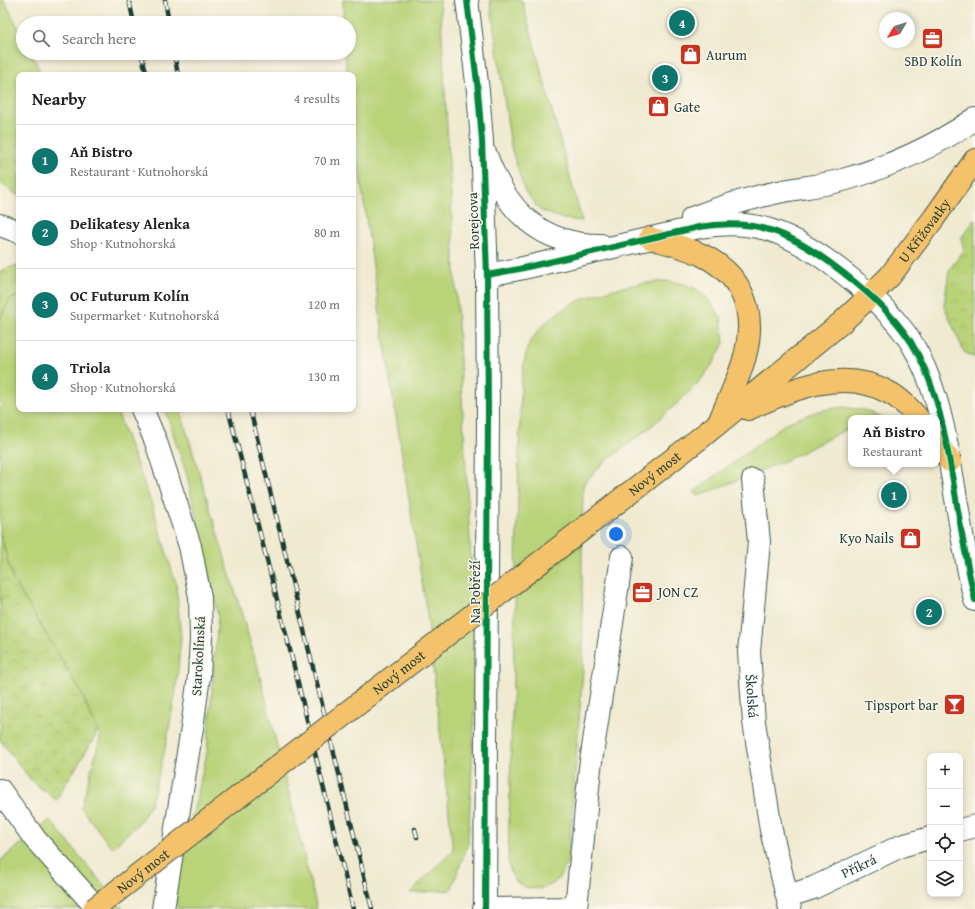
<!DOCTYPE html>
<html lang="en">
<head>
<meta charset="utf-8">
<style>
  body { margin:0; font-family:"Gentium Book Plus",serif; background:#f2f2f2; color:#222 }
  .controls { position:absolute; right:12px; bottom:12px; display:grid; overflow:hidden; border-radius:8px; box-shadow:0 2px 6px #0003 }
  .controls button { width:36px; height:36px; display:grid; place-items:center; padding:0; border:0; border-bottom:1px solid #e0e0e0; background:#fff; color:#222; font:20px sans-serif }
  .compass { position:absolute; left:879px; top:12px; width:36px; height:36px; border-radius:50%; background:#fff; box-shadow:0 2px 6px #0003; rotate:232deg }
  .you { position:absolute; left:616px; top:534px; width:14px; height:14px; margin:-10px; border:3px solid #fff; border-radius:50%; background:#1a73e8; box-shadow:0 0 0 6px #1a73e833 }
  .badge { display:grid; place-items:center; width:26px; height:26px; border-radius:50%; background:#0f766e; color:#fff; font-size:13px; font-weight:700 }
  .pin { position:absolute; translate:-50% -50%; border:2px solid #fff; box-shadow:0 1px 4px #0006 }
  .popup { position:absolute; left:848px; top:415px; width:92px; height:52px; box-sizing:border-box; display:grid; place-content:center; border-radius:8px; background:#fff; filter:drop-shadow(0 1px 3px #0005); font-size:13px; white-space:nowrap; color:#767676 }
  .popup b { font-size:15px; color:#222 }
  .popup::after { content:''; position:absolute; left:50%; top:100%; margin-left:-8px; border:8px solid transparent; border-top-color:#fff }
  .list { margin:0; padding:0; list-style:none }
  h2 { display:flex; justify-content:space-between; align-items:center; height:52px; margin:0; padding:0 16px; font-size:17px }
  h2 small { font-size:13px; font-weight:400; color:#767676 }
  .list li { display:grid; grid-template-columns:26px 1fr auto; gap:12px; align-items:center; box-sizing:border-box; height:72px; padding:0 16px; border-top:1px solid #e0e0e0 }
  .list b { display:block; font-size:15px; white-space:nowrap }
  .list p { margin:0; font-size:13px; white-space:nowrap; color:#767676 }
  .list em { font-size:13px; font-style:normal; color:#767676 }
  .icon { flex:none; width:22px; height:22px; fill:none; stroke:currentColor; stroke-width:2; stroke-linecap:round; stroke-linejoin:round }
  .map { position:relative; flex:none; width:975px; height:909px; overflow:hidden }
  .search { position:absolute; background:#fff; box-shadow:0 2px 6px #0003; left:16px; top:16px; width:340px; height:44px; display:flex; align-items:center; gap:10px; box-sizing:border-box; padding:0 14px; border-radius:22px; color:#767676; font-size:15px }
  .panel { position:absolute; background:#fff; box-shadow:0 2px 6px #0003; left:16px; top:72px; width:340px; height:340px; border-radius:8px }
  .map>svg:first-child { display:block }
  .grass { fill:#b9d379; stroke:#6c8856 }
  .park { fill:url(#park-crowns); stroke:#6c8856 }
  .lines { fill:none; stroke-linecap:round; stroke-linejoin:round }
  .minor-casing { stroke:#3e574c; stroke-width:24 }
  .major-casing { stroke:#3e574c; stroke-width:24 }
  .minor { stroke:#fff; stroke-width:22 }
  .major { stroke:#f4c26a; stroke-width:22 }
  .rail-casing { stroke:#1f3d34; stroke-width:4.5 }
  .rail { stroke:#fbf7ec; stroke-width:3; stroke-dasharray:9; stroke-linecap:butt }
  .major-bridge-casing { stroke:#3e574c; stroke-width:24; stroke-linecap:butt }
  .major-bridge { stroke:#f4c26a; stroke-width:22 }
  .cycleway-casing { stroke:#fbf7ec; stroke-width:8 }
  .cycleway { stroke:#00873e; stroke-width:6 }
  .labels { text-anchor:middle; dominant-baseline:central; stroke-width:3; stroke-linejoin:round; paint-order:stroke }
  .poi-label { font-size:14px; fill:#1f3d34; stroke:#fbf7ec; text-anchor:start }
  .street-label { font-size:14px; fill:#1f3d34; stroke:#fbf7ec }
</style>
</head>
<body>
<div class="map">
<svg width="975" height="909" viewBox="0 0 975 909">
  <defs>
    <pattern id="park-crowns" width="20" height="18" patternUnits="userSpaceOnUse"><rect width="20" height="18" fill="#b9d379"/><path d="M2 6a3 3 0 1 1 6 0M12 15a3 3 0 1 1 6 0" fill="none" stroke="#9fb669"/></pattern>
  </defs>
  <rect width="100%" height="100%" fill="#fbf7ec"/>
  <filter id="ink" filterUnits="userSpaceOnUse"><feTurbulence type="fractalNoise" baseFrequency=".025" numOctaves="2"/><feDisplacementMap in="SourceGraphic" scale="8" xChannelSelector="R" yChannelSelector="G"/><feConvolveMatrix kernelMatrix="1 2 1 2 8 2 1 2 1" color-interpolation-filters="sRGB"/></filter>
  <filter id="wash" filterUnits="userSpaceOnUse"><feTurbulence type="fractalNoise" baseFrequency=".012" numOctaves="4" result="noise"/><feDisplacementMap in="SourceGraphic" scale="16" xChannelSelector="R" yChannelSelector="G"/><feGaussianBlur stdDeviation="0.9" result="paint"/><feColorMatrix in="noise" values="0 0 0 0 0 0 0 0 0 0 0 0 0 0 0 0 0 1.4 0 .05"/><feComposite in="paint" operator="in"/></filter>
  <g filter="url(#wash)">
    <rect width="100%" height="100%" fill="#f0ead1"/>
    <path class="grass" d="M 0,0 L 4,0 L 23,37 L 23,53 L 31,53 L 42,75 L 19,75 L 19,196 L 0,183 Z
      M 343,0 L 440,0 L 477,668 L 468,844 L 451,890 L 410,893 L 453,850 L 428,621 L 380,314 L 353,127 L 353,75 L 347,75 L 345,53 L 349,53 L 349,23 L 343,23 Z
      M 490,0 L 522,0 L 582,221 L 563,219 L 540,210 L 525,192 L 511,147 Z
      M 667,281 L 683,284 L 697,289 L 709,300 L 721,317 L 724,343 L 714,362 L 700,381 L 682,399 L 648,429 L 601,465 L 583,485 L 582,568 L 583,669 L 568,861 C 565,867 562,875 557,880 C 547,891 525,892 515,880 C 510,874 509,866 508,859 L 521,383 C 523,372 525,353 529,344 C 530,340 534,337 536,334 C 563,296 624,284 667,281 Z
      M 19,296 L 19,409 L 116,409 L 153,508 L 176,584 L 181,638 L 176,690 L 165,750 L 151,803 L 140,822 L 112,848 L 81,808 L 101,735 L 98,732 L 80,690 L 13,580 L 0,533 L 0,319 L 10,299 Z
      M 842,407 L 866,410 L 882,418 L 851,418 L 851,430 L 845,430 L 787,460 L 698,496 L 694,492 L 786,423 L 818,411 Z
      M 165,409 L 180,409 L 258,668 L 317,909 L 178,909 L 174,892 L 207,753 L 218,616 L 187,476 Z
      M 50,820 L 123,909 L 0,909 L 0,861 Z"/>
    <path class="park" d="M 975,219 L 975,358 L 964,352 L 944,306 L 949,270 L 964,250 L 961,238 Z
      M 18,265 L 19,296 L 10,299 L 0,319 L 0,271 Z
      M 0,533 L 13,580 L 80,690 L 98,732 L 56,800 L 32,781 L 0,740 Z"/>
  </g>
  <g filter="url(#ink)">
    <g class="lines">
      <defs>
        <g id="minor">
          <path d="M 467,0 L 478,91 L 482,141 L 487,275 L 488,414 L 485,909"/>
          <path d="M 486,155 C 506,210 539,245 601,245"/>
          <path d="M 692,218 C 718,208 746,199 774,193 C 797,188 820,186 843,180 C 889,167 935,146 975,119"/>
          <path d="M 0,225 L 19,232"/>
          <path d="M 487,275 L 519,269 L 699,227 C 753,218 786,231 829,262 C 859,284 891,311 911,342 C 933,378 943,421 950,463 C 958,508 964,554 975,600"/>
          <path d="M 142,409 L 156,442 L 190,546 L 200,597 L 201,639 L 199,676 L 192,728 L 163,909"/>
          <path id="s1" d="M 753,480 L 759,542 L 749,652 L 754,722 L 771,830 L 790,909"/>
          <path d="M 0,790 L 35,839 L 96,907"/>
          <path d="M 960,830 L 975,826"/>
          <path id="s2" d="M 788,896 L 813,888 L 901,846 L 930,838"/>
          <path d="M 484,909 L 576,908 L 590,768 L 622,557"/>
        </g>
        <g id="major">
          <path d="M 650,238 C 667,243 686,247 702,255 C 741,274 756,309 746,352 C 741,375 729,398 720,420"/>
          <path d="M 748,409 C 791,389 843,367 888,392 C 900,398 909,408 918,418"/>
          <path id="s3" d="M 704,435 L 841,323 L 870,296 L 890,276 L 934,218 L 975,160"/>
          <path d="M 937,443 L 950,461"/>
        </g>
      </defs>
      <use href="#minor" class="minor-casing"/>
      <use href="#major" class="major-casing"/>
      <use href="#minor" class="minor"/>
      <use href="#major" class="major"/>
      <defs>
        <path id="rail" d="M 129,0 L 134,23
          M 165,0 L 169,23
          M 141,53 L 147,75
          M 174,53 L 178,75
          M 228,409 L 290,650 L 353,909
          M 250,409 L 372,909
          M 415,829 L 417,837"/>
      </defs>
      <use href="#rail" class="rail-casing"/>
      <use href="#rail" class="rail"/>
      <defs>
        <g id="major-bridge">
          <path id="s4" d="M 94,909 L 704,435"/>
        </g>
      </defs>
      <use href="#major-bridge" class="major-bridge-casing"/>
      <use href="#major-bridge" class="major-bridge"/>
      <defs>
        <path id="cycleway" d="M 467,0 L 478,91 L 482,141 L 487,275 L 488,414 L 485,909 L 484,909
          M 487,275 L 519,269 L 699,227 C 753,218 786,231 829,262 C 859,284 891,311 911,342 C 933,378 943,421 950,463 C 958,508 964,554 975,600"/>
      </defs>
      <use href="#cycleway" class="cycleway-casing"/>
      <use href="#cycleway" class="cycleway"/>
    </g>
  </g>
  <defs>
    <symbol id="office-square" viewBox="-11 -11 22 22"><rect x="-9" y="-9" width="18" height="18" rx="4" fill="#c8321e" stroke="#fbf7ec"/><path d="M-6-3h4V-5.5h4V-3h4V5H-6ZM-1-4.5V-3h2v-1.5ZM-6 0V1H6V0Z" fill="#fff"/></symbol>
    <symbol id="shop-square" viewBox="-11 -11 22 22"><rect x="-9" y="-9" width="18" height="18" rx="4" fill="#c8321e" stroke="#fbf7ec"/><path d="M-5-2.5h2.3a2.7 3.5 0 0 1 5.4 0H5L5.5 6h-11ZM-1.5-2.5h3a1.5 2.3 0 0 0-3 0Z" fill="#fff"/></symbol>
    <symbol id="bar-square" viewBox="-11 -11 22 22"><rect x="-9" y="-9" width="18" height="18" rx="4" fill="#c8321e" stroke="#fbf7ec"/><path d="M-6-5H6L.8 .8V4.5H3.5V6h-7V4.5H-.8V.8Z" fill="#fff"/></symbol>
  </defs>
  <g fill-rule="evenodd">
    <use href="#office-square" x="920" y="26" width="25" height="25"/>
    <use href="#shop-square" x="678" y="42" width="25" height="25"/>
    <use href="#shop-square" x="646" y="94" width="25" height="25"/>
    <use href="#shop-square" x="898" y="526" width="25" height="25"/>
    <use href="#office-square" x="630" y="580" width="25" height="25"/>
    <use href="#bar-square" x="942" y="692" width="25" height="25"/>
  </g>
  <g class="labels">
    <g class="poi-label">
      <text x="706" y="55">Aurum</text>
      <text x="933" y="61" text-anchor="middle">SBD Kolín</text>
      <text x="674" y="107">Gate</text>
      <text x="894" y="538" text-anchor="end">Kyo Nails</text>
      <text x="658" y="592">JON CZ</text>
      <text x="938" y="705" text-anchor="end">Tipsport bar</text>
    </g>
    <g class="street-label">
      <text transform="translate(473 221) rotate(-92)">Rorejcova</text>
      <text stroke="none"><textPath href="#s3" startOffset="302">U Křižovatky</textPath></text>
      <text stroke="none"><textPath href="#s4" startOffset="710">Nový most</textPath></text>
      <text transform="translate(475 592) rotate(-90)">Na Pobřeží</text>
      <text transform="translate(198 656) rotate(-87)">Starokolínská</text>
      <text stroke="none"><textPath href="#s4" startOffset="386">Nový most</textPath></text>
      <text stroke="none"><textPath href="#s1" startOffset="217">Školská</textPath></text>
      <text stroke="none"><textPath href="#s2" startOffset="77">Příkrá</textPath></text>
      <text stroke="none"><textPath href="#s4" startOffset="62">Nový most</textPath></text>
    </g>
  </g>
</svg>
<div class="controls">
<button>+</button>
<button>−</button>
<button><svg class="icon" aria-label="locate" viewBox="0 0 24 24"><circle cx="12" cy="12" r="6"/><path d="M12 2v4M12 18v4M2 12h4M18 12h4"/></svg></button>
<button><svg class="icon" aria-label="layers" viewBox="0 0 24 24"><path d="M12 4l9 5-9 5-9-5zM3 14l9 5 9-5"/></svg></button>
</div>
<svg class="compass" viewBox="-18 -18 36 36"><path d="M0-13l5 13h-10z" fill="#e53935"/><path d="M0 13l5-13h-10z" fill="#767676"/></svg>
<div class="you"></div>
<div class="pin badge" style="left:894px;top:495px">1</div>
<div class="popup"><b>Aň Bistro</b>Restaurant</div>
<div class="pin badge" style="left:929px;top:612px">2</div>
<div class="pin badge" style="left:665px;top:78px">3</div>
<div class="pin badge" style="left:682px;top:23px">4</div>
<div class="search"><svg class="icon" aria-label="search" viewBox="0 0 24 24"><circle cx="10" cy="10" r="6"/><path d="M15 15l6 6"/></svg>Search here</div>
<section class="panel">
<h2>Nearby<small>4 results</small></h2>
<ul class="list">
<li><span class="badge">1</span><div><b>Aň Bistro</b><p>Restaurant · Kutnohorská</p></div><em>70 m</em></li>
<li><span class="badge">2</span><div><b>Delikatesy Alenka</b><p>Shop · Kutnohorská</p></div><em>80 m</em></li>
<li><span class="badge">3</span><div><b>OC Futurum Kolín</b><p>Supermarket · Kutnohorská</p></div><em>120 m</em></li>
<li><span class="badge">4</span><div><b>Triola</b><p>Shop · Kutnohorská</p></div><em>130 m</em></li>
</ul>
</section>
</div>
</body>
</html>
